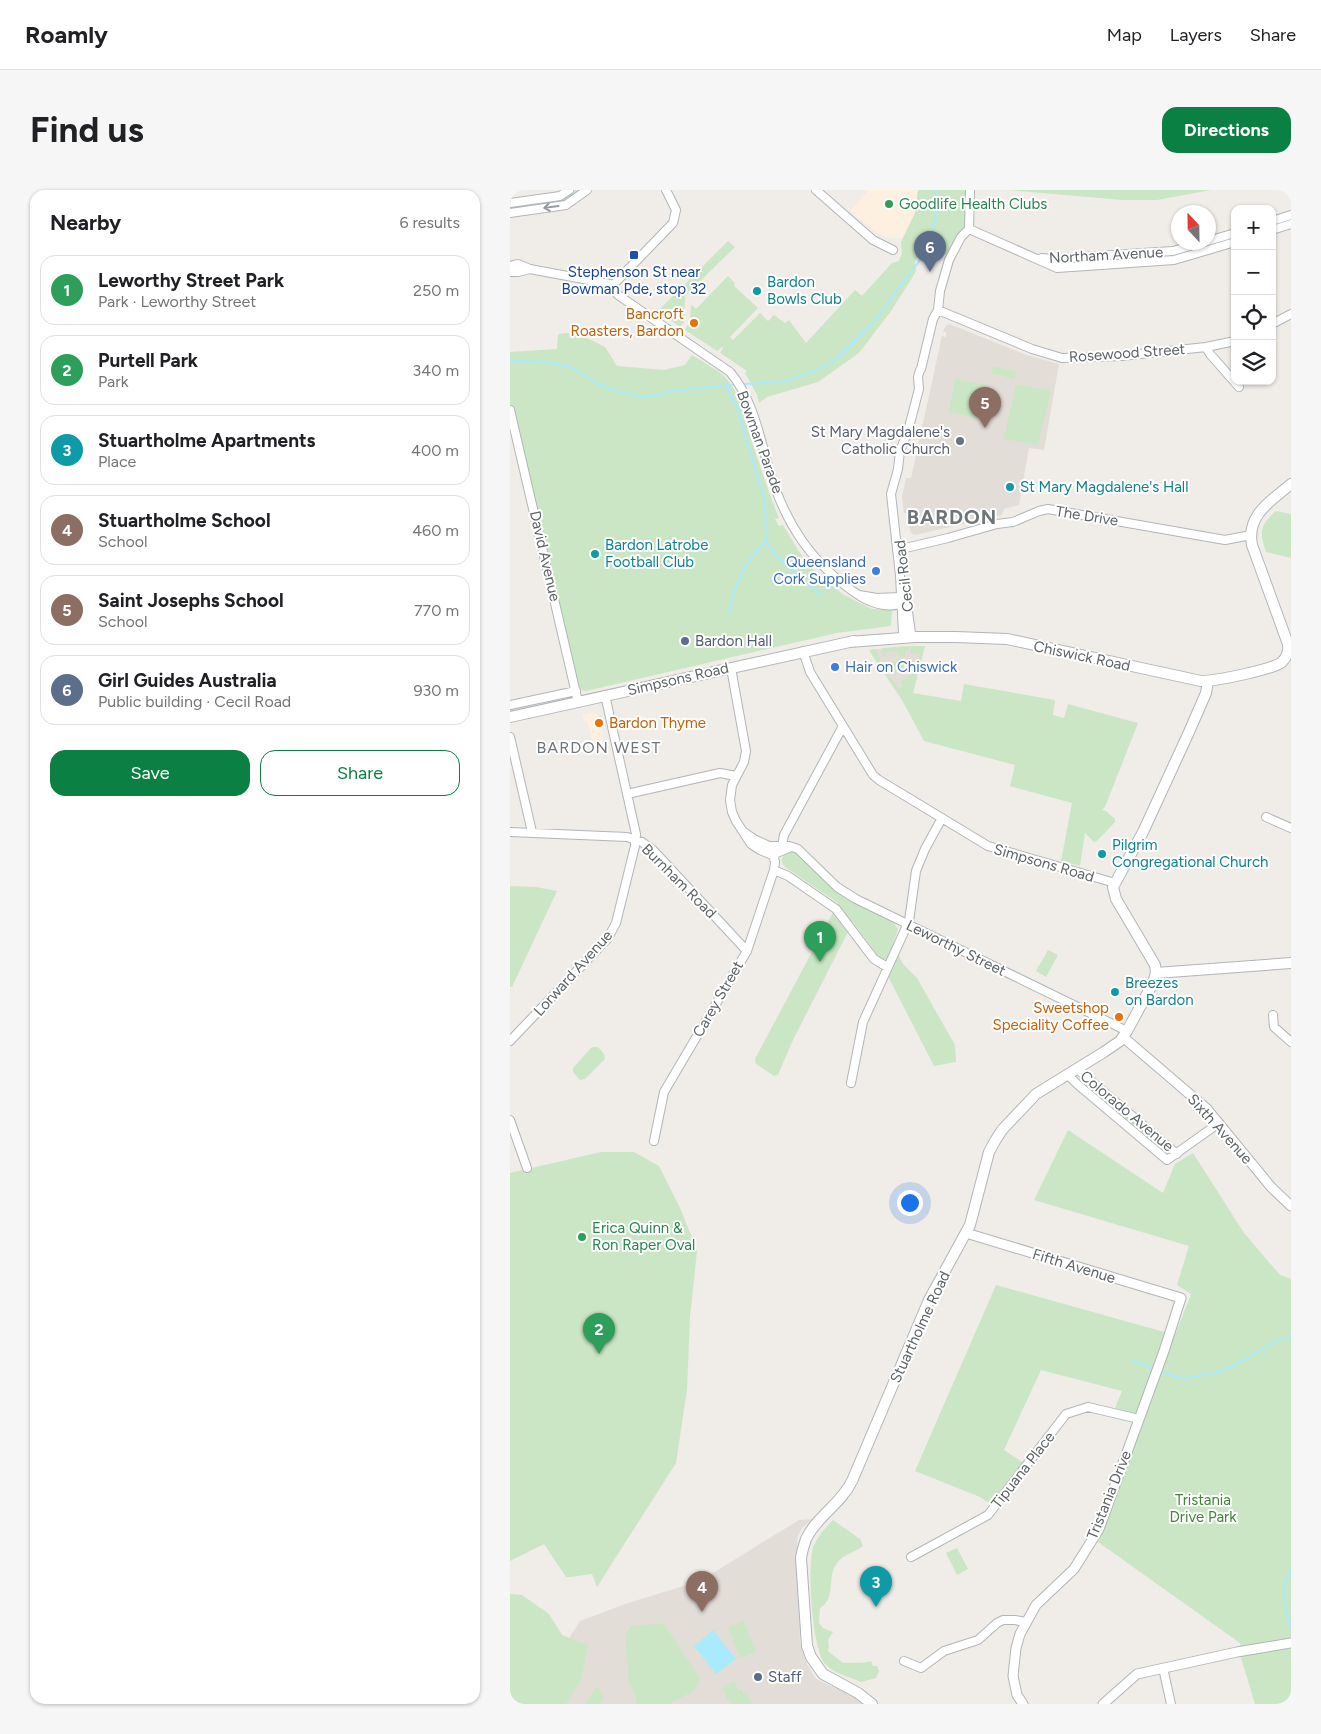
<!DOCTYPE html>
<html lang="en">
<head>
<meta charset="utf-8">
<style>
  body { margin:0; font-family:Figtree,sans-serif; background:#f6f6f6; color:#202124 }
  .controls { position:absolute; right:15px; top:15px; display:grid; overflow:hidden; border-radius:10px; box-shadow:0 1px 4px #0004 }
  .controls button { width:45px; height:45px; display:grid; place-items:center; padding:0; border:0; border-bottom:1px solid #e0e0e0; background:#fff; color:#202124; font:25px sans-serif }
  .compass { position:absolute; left:661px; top:15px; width:45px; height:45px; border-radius:50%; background:#fff; box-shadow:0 1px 4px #0004; rotate:338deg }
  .you { position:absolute; left:399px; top:1012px; width:18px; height:18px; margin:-12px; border:4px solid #fff; border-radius:50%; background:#1a73e8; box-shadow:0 0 0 8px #1a73e833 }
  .badge { display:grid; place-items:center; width:32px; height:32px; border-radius:50%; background:#0b8043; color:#fff; font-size:16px; font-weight:700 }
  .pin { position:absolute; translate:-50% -41px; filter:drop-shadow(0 1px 2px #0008) }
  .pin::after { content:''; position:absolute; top:26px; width:18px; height:15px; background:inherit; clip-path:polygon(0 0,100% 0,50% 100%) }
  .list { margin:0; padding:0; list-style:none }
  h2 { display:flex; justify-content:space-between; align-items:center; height:65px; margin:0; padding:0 20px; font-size:21px }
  h2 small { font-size:16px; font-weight:400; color:#757577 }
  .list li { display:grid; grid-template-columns:32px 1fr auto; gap:15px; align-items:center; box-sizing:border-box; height:70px; margin:0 10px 10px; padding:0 10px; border:1px solid #e0e0e0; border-radius:15px }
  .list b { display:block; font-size:19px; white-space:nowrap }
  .list p { margin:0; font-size:16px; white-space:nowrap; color:#757577 }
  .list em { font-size:16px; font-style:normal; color:#757577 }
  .actions { display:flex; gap:10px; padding:15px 20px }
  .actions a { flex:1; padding:11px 0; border:1px solid #0b8043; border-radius:15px; text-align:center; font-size:18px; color:#0b8043 }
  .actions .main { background:#0b8043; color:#fff }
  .icon { flex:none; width:28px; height:28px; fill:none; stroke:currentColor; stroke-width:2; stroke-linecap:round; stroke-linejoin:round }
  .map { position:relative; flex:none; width:781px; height:1514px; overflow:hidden; border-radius:15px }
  header { display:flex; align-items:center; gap:30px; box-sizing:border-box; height:70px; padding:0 25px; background:#fff; border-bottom:1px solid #e0e0e0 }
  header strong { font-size:24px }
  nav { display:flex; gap:28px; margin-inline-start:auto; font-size:18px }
  .intro { display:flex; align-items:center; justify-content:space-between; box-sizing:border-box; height:120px; padding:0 30px }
  h1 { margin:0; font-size:35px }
  .button { padding:12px 22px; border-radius:15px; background:#0b8043; color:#fff; font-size:18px; font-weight:700 }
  main { display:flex; gap:30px; padding:0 30px }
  aside { flex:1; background:#fff; border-radius:15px; box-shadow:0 1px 4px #0004 }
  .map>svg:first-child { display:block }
  .commercial { fill:#fdf0de }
  .education { fill:#e3ddd8 }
  .green { fill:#cbe6c4 }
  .water { fill:#aaeafd }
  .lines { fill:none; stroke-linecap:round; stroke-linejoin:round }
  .stream { stroke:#aaeafd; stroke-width:2 }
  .minor-casing { stroke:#b2b6b8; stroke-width:10 }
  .tertiary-casing { stroke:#b2b6b8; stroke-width:11 }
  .secondary-casing { stroke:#b1b5b9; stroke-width:12 }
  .minor { stroke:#fff; stroke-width:8 }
  .tertiary { stroke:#fff; stroke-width:9 }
  .secondary { stroke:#fff; stroke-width:10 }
  .oneway { stroke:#969a9c }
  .leisure-dot { fill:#2e9e5b; stroke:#fff; stroke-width:2 }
  .transit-dot { fill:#1a4fb4; stroke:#fff; stroke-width:2 }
  .culture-dot { fill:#0f9aa8; stroke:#fff; stroke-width:2 }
  .food-dot { fill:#e8710a; stroke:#fff; stroke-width:2 }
  .worship-dot { fill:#6b7280; stroke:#fff; stroke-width:2 }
  .shop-dot { fill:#3f7fe0; stroke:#fff; stroke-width:2 }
  .service-dot { fill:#5c6f8a; stroke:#fff; stroke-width:2 }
  .labels { text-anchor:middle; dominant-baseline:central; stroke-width:4; stroke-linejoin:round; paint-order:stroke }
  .leisure-label { font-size:15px; fill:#27864d; stroke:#fff; text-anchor:start }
  .street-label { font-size:15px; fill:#5e6466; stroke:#fff }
  .transit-label { font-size:15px; fill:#164399; stroke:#fff }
  .culture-label { font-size:15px; fill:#0d838f; stroke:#fff; text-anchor:start }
  .food-label { font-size:15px; fill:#c56008; stroke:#fff; text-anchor:end }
  .worship-label { font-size:15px; fill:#5b616d; stroke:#fff; text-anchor:end }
  .shop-label { font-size:15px; fill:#366cbe; stroke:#fff; text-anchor:end }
  .service-label { font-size:15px; fill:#4e5e75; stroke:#fff; text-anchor:start }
  .park-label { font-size:15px; fill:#448438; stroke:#fff }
  .neighbourhood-label { font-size:16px; letter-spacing:1px; fill:#6f7678; stroke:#fff }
  .district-label { font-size:20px; font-weight:bold; letter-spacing:1px; fill:#6f7678; stroke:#fff }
</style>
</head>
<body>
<header>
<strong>Roamly</strong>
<nav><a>Map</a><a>Layers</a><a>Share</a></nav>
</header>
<div class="intro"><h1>Find us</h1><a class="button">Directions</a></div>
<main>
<aside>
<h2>Nearby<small>6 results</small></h2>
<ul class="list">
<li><span class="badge" style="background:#2e9e5b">1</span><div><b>Leworthy Street Park</b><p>Park · Leworthy Street</p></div><em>250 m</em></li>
<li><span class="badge" style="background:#2e9e5b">2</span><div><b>Purtell Park</b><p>Park</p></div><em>340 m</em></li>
<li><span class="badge" style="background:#0f9aa8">3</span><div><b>Stuartholme Apartments</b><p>Place</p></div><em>400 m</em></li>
<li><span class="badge" style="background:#8d6e63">4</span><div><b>Stuartholme School</b><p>School</p></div><em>460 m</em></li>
<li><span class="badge" style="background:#8d6e63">5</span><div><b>Saint Josephs School</b><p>School</p></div><em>770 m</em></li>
<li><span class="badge" style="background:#5c6f8a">6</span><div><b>Girl Guides Australia</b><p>Public building · Cecil Road</p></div><em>930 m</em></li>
</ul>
<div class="actions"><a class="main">Save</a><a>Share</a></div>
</aside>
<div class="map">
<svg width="781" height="1514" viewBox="0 0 781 1514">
  <rect width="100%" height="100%" fill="#f0ece7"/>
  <path class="commercial" d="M 359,0 L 408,0 L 405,23 L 392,48 L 381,48 L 370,45 L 340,21 Z
    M 84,522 L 88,525 L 96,561 L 86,563 L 77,531 L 74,531 L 72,525 Z"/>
  <path class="education" d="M 439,134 L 517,165 L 549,174 L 534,260 L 519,258 L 509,315 L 494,319 L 492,325 L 405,345 L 401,343 L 400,340 L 397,323 L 394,323 L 392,307 L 396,288 L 401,288 L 432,146 L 436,147 L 436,142 L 433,142 L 434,139 L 436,136 Z
    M 400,456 L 415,456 L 403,502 L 392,510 L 359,460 Z
    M 303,1329 L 292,1338 L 287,1348 L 290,1453 L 296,1472 L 305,1488 L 318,1495 L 334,1501 L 355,1514 L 7,1514 L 54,1456 L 70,1431 L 118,1413 L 190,1391 L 289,1330 Z"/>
  <path class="green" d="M 63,0 L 71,0 L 54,11 L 41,15 L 0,20 L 0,15 Z
    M 408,0 L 458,0 L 457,37 L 441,56 L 438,65 L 430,64 L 419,58 L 411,62 L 405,71 L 406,81 L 402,88 L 381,121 L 349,163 L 308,192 L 257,207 L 249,213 L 247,205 L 235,183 L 237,181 L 210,163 L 213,158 L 212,157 L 207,161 L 175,140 L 180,131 L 181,116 L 182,115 L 186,119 L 218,86 L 225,93 L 224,96 L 248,118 L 220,147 L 223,150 L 250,123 L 258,131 L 264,125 L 275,133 L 279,130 L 296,153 L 345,100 L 352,106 L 382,73 L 389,71 L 392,63 L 391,52 L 405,23 Z
    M 498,0 L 701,0 L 647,10 L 613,10 Z
    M 725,45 L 725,49 L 668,67 L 546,74 L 546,72 L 664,64 Z
    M 218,51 L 225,57 L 175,106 L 174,132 L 170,137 L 148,121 Z
    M 56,143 L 71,145 L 95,157 L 107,176 L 154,180 L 175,175 L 182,165 C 192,172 205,178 214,186 C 231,203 234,227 241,249 C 250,275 258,302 269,328 L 265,329 L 269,336 L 273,335 L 288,360 L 301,378 L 316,391 L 334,405 L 362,419 L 382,419 L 381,436 L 327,443 L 76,501 L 72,500 L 68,495 L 0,214 L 0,162 L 47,159 L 48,144 Z
    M 483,176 L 506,182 L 504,189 L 481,183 Z
    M 445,189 L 477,195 L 470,229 L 439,222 Z
    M 506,194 L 541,201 L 528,255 L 494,249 Z
    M 766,321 L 781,324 L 781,368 L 756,362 C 749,341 750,336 766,321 Z
    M 399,456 L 399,460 L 395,461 L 395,466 L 388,467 L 387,461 L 375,462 L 375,468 L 373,466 L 372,458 Z
    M 400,456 L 415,456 L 403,503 L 451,511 L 454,494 L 545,510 L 543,525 L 554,528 L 558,514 L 628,533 L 595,617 L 592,620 L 596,621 L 605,629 L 605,632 L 587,651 L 584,652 L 575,643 L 570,676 L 551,671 L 562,613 L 500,596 L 505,575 L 414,551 L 392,510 L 359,460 L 366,459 L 370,470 L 375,474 L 376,482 L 389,499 L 393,496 L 390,492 L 404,483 L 404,476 L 406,476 L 407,470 L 409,470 L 409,463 L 401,464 Z
    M 388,469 L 399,470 L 399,474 L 384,484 L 383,482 L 381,483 L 379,473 L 388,472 Z
    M 277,662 C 291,659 313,691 325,700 C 332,704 338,709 345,713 C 359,720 381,725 388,739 L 383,754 L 393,774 L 407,788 L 445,855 L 446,872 L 424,876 L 366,763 L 343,732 L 282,852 L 268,885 L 264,886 L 246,874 L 245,869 L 328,713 L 275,677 C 270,672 271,667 277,662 Z
    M 0,696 L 26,697 L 47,701 L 2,797 L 0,797 Z
    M 538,760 L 548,765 L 536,787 L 526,781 Z
    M 82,857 L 88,857 L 94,864 L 95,869 L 75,889 L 70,890 L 63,882 L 63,878 Z
    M 571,887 L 659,958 L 653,967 L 569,891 L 568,890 Z
    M 558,940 L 653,1003 L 665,974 L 683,963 L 734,1043 L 770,1085 L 781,1089 L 781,1514 L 745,1514 L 731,1468 L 730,1453 L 588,1352 L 632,1228 L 605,1218 L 612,1201 L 531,1180 L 494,1260 L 515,1274 L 483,1316 L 470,1307 L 405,1281 L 486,1095 L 665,1145 L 681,1104 L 667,1095 L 679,1056 L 524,1010 Z
    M 91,962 L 124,962 L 149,976 L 171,1020 L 187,1061 L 180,1127 L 177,1200 L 166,1273 L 87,1397 L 82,1384 L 60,1387 L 56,1387 L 34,1354 L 0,1371 L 0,983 Z
    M 323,1330 L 350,1349 L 353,1356 C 345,1363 333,1364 327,1373 C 316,1387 327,1408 310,1418 L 309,1433 L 313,1438 L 323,1442 L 318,1450 L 319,1456 L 318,1461 L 333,1473 C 343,1472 351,1474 361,1471 L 363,1476 L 367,1476 L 369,1481 L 366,1488 L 351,1492 C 340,1487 325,1484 316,1475 C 302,1462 297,1377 303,1358 C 307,1347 315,1338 323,1330 Z
    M 447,1358 L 458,1379 L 447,1385 L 436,1363 Z
    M 0,1404 L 12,1405 L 39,1424 L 52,1445 L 78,1455 L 71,1490 L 56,1514 L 0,1514 Z
    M 234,1431 L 246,1462 L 230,1468 L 218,1437 Z
    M 154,1434 L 190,1488 L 184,1501 L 159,1514 L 126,1514 L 126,1507 L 119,1493 L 115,1445 L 122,1435 Z
    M 224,1490 L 228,1500 L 232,1499 L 233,1503 L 236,1502 L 242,1514 L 221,1514 L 216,1508 L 216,1502 L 211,1500 Z
    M 87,1496 L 94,1508 L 90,1514 L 75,1514 Z"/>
  <path class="water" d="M 203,1440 L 226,1469 L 206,1484 L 184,1456 Z"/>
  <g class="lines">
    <path class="stream" d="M 0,171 L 38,172 L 63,178 L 88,194 L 105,201 L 134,207 L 161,201 L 222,195
      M 235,194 L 277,191 L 308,180 L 328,168 L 361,135 L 411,69 L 426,28 L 427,0
      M 216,196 L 227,216 L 255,312 L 256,351 L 264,363 L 275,374 L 313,407
      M 219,422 C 224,396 236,371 255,352
      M 623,1170 L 641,1178
      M 653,1182 L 671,1189 L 704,1183 L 735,1170 L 770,1149 L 781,1147
      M 781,1380 L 774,1396 L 776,1420 L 781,1439"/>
    <defs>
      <path id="minor" d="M 306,0 L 363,50 L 383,60
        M 0,13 L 50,6 L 59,0
        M 0,23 L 56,15 L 77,0
        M 762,31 L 781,25
        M 459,39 L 547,78 L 664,70 L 725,52
        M 762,40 L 781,34
        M 698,51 L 725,43
        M 532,68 L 542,69 L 663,61 L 695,52
        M 0,76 L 8,74 L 20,79 L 100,94 L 108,105 L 220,182 C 242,208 249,243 258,276 C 274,332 301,374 350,406 C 363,414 382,420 396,411 L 391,407 L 367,408 L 349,405
        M 0,82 L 8,82 L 20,79
        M 102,96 L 163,33 L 166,20 L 156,0
        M 428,120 L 522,159 L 552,168 L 611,166 L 696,157 L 725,151
        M 762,134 L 781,124
        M 696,157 L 700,164 L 729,197
        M 411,179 L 423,129 L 428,120 L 430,101 L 439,70 L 451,47 L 459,39 L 460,0
        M 0,220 L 68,512
        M 387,360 L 438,348 L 487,334 L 503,332 L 529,321 L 538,319 L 715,350 L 741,345
        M 396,408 L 401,443
        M 393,443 L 390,385 L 381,304 L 388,279 L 390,261 L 398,241 L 409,199 L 408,187 L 410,180
        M 293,461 L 300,482 L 363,585 L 369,590 L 478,656 L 605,693
        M 221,478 L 236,561 L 234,572 L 222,595 L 220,610 L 222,622 L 226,631 L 241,654 L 250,660 L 262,665 L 279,658
        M 0,515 L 66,501
        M 0,547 L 22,642
        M 117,604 L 210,583 L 226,586
        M 756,627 L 781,638
        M 0,642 L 117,647 L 132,652 L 143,660 L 237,761
        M 234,642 L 244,649 L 259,656 L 279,656 L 288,659 L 327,697 L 346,709 L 617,841
        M 268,660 L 272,656 L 274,645 L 333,536
        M 264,680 L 278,686 L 326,719 L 364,769 L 377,777
        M 763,825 L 764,837 L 781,852
        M 0,851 L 98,748 L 106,733 L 125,656 L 126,644 L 95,505
        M 567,879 L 667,964
        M 557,884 L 567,894 L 657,970 L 709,933
        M 341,893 L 353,832 L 399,731 L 406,681 L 415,659 L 432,628
        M 0,930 L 17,978
        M 144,951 L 154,902 L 237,761 L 264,680 L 265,672 L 263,664
        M 401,1367 L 478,1325 L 556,1224 L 578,1217 L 629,1229
        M 394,1471 L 411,1478 L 434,1461 L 468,1450 L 487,1433 L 493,1430 L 505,1430 L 515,1432
        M 653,1478 L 661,1514"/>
      <path id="tertiary" d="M 613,847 L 697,919 L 761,997 L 781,1016
        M 456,1043 L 671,1108 L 654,1161 L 589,1339 L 564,1379 L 526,1415 L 510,1444 L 506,1458 L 503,1486 L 507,1505 L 513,1514
        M 593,1514 L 627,1484 L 727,1462 L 781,1453"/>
      <path id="secondary" d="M 339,452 L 405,447 L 446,447 L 497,449 L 691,491 C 705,491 762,480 772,472 C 777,467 779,461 778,454 L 742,355 C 736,325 761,311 781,294
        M 0,527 L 344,451
        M 646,783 L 781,773
        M 362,1514 L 348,1503 L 313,1484 L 301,1467 L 297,1456 L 291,1368 C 292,1361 294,1355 296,1349 C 307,1326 331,1314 342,1291 L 419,1110 L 460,1035 L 479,962 L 485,951 L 492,940 L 526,904 L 594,862 L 610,851 L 617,841 L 643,793 L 646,783 L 645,775 L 606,709 L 603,697 L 633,642 L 679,542 L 696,503 L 698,491"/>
    </defs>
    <use href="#minor" class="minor-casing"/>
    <use href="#tertiary" class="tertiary-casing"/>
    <use href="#secondary" class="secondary-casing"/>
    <use href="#minor" class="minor"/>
    <use href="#tertiary" class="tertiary"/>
    <use href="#secondary" class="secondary"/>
  </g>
  <defs><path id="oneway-shaft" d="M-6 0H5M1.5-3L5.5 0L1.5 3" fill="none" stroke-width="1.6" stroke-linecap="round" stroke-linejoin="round" transform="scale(1.25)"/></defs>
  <use class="oneway" href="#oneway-shaft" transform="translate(41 17) rotate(172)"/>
  <g class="leisure-dot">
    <circle cx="379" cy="14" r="5"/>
    <circle cx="72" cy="1047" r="5"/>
  </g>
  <rect class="transit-dot" x="119" y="60" width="10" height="10" rx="2.5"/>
  <g class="culture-dot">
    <circle cx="247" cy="101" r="5"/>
    <circle cx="500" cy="297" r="5"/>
    <circle cx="85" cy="364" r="5"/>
    <circle cx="592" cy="664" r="5"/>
    <circle cx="605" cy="802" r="5"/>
  </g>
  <g class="food-dot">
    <circle cx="184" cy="133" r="5"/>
    <circle cx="89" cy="533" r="5"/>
    <circle cx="609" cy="827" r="5"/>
  </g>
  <circle class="worship-dot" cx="450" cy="251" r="5"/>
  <g class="shop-dot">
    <circle cx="366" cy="381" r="5"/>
    <circle cx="325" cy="477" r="5"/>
  </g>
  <g class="service-dot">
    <circle cx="175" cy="451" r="5"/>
    <circle cx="248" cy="1487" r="5"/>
  </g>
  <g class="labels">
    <g class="leisure-label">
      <text x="389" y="14">Goodlife Health Clubs</text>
      <text x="82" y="1038">Erica Quinn &amp;<tspan x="82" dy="17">Ron Raper Oval</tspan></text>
    </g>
    <g class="street-label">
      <text transform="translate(596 65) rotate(-3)">Northam Avenue</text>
      <text transform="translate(617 163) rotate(-4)">Rosewood Street</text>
      <text transform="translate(250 252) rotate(70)">Bowman Parade</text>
      <text transform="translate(577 326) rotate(9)">The Drive</text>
      <text transform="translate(35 366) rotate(77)">David Avenue</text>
      <text transform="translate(394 386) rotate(-97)">Cecil Road</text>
      <text transform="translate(572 466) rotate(12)">Chiswick Road</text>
      <text transform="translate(168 489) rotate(-13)">Simpsons Road</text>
      <text transform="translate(534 673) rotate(16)">Simpsons Road</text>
      <text transform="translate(169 691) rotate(45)">Burnham Road</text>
      <text transform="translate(446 758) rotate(26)">Leworthy Street</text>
      <text transform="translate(63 783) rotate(-48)">Lorward Avenue</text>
      <text transform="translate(208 809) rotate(-60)">Carey Street</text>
      <text transform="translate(617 921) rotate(40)">Colorado Avenue</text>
      <text transform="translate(710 939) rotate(48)">Sixth Avenue</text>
      <text transform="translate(564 1076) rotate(17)">Fifth Avenue</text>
      <text transform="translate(410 1137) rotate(-65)">Stuartholme Road</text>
      <text transform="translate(513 1280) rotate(-52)">Tipuana Place</text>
      <text transform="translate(599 1305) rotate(-68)">Tristania Drive</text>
    </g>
    <g class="transit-label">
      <text x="124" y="82">Stephenson St near<tspan x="124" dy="17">Bowman Pde, stop 32</tspan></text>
    </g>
    <g class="culture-label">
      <text x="257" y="92">Bardon<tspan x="257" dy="17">Bowls Club</tspan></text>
      <text x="510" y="297">St Mary Magdalene's Hall</text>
      <text x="95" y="355">Bardon Latrobe<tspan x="95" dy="17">Football Club</tspan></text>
      <text x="602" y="655">Pilgrim<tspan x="602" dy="17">Congregational Church</tspan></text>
      <text x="615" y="793">Breezes<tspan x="615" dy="17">on Bardon</tspan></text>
    </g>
    <g class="food-label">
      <text x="174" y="124">Bancroft<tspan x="174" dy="17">Roasters, Bardon</tspan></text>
      <text x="99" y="533" text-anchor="start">Bardon Thyme</text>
      <text x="599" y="818">Sweetshop<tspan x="599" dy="17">Speciality Coffee</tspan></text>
    </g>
    <g class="worship-label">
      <text x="440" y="242">St Mary Magdalene's<tspan x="440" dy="17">Catholic Church</tspan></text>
    </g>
    <g class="shop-label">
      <text x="356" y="372">Queensland<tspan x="356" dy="17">Cork Supplies</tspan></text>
      <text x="335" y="477" text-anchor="start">Hair on Chiswick</text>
    </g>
    <g class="service-label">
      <text x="185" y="451">Bardon Hall</text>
      <text x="258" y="1487">Staff</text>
    </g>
    <g class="park-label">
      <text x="693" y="1310">Tristania<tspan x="693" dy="17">Drive Park</tspan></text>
    </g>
    <g class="neighbourhood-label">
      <text x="89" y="557">BARDON WEST</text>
    </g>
    <g class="district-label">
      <text x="442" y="327">BARDON</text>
    </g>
  </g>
</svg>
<div class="controls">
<button>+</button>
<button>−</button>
<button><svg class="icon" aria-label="locate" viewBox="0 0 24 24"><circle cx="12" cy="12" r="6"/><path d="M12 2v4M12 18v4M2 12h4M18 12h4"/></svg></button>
<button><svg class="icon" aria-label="layers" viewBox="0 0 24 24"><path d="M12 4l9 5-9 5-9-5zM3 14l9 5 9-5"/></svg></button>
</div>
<svg class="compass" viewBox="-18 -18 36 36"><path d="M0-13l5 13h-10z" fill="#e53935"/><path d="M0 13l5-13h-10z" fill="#757577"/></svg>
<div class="you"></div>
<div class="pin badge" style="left:310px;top:772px;background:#2e9e5b">1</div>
<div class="pin badge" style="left:89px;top:1164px;background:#2e9e5b">2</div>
<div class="pin badge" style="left:366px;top:1417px;background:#0f9aa8">3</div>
<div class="pin badge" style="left:192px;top:1422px;background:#8d6e63">4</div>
<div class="pin badge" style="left:475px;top:238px;background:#8d6e63">5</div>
<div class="pin badge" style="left:420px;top:82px;background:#5c6f8a">6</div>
</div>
</main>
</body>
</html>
